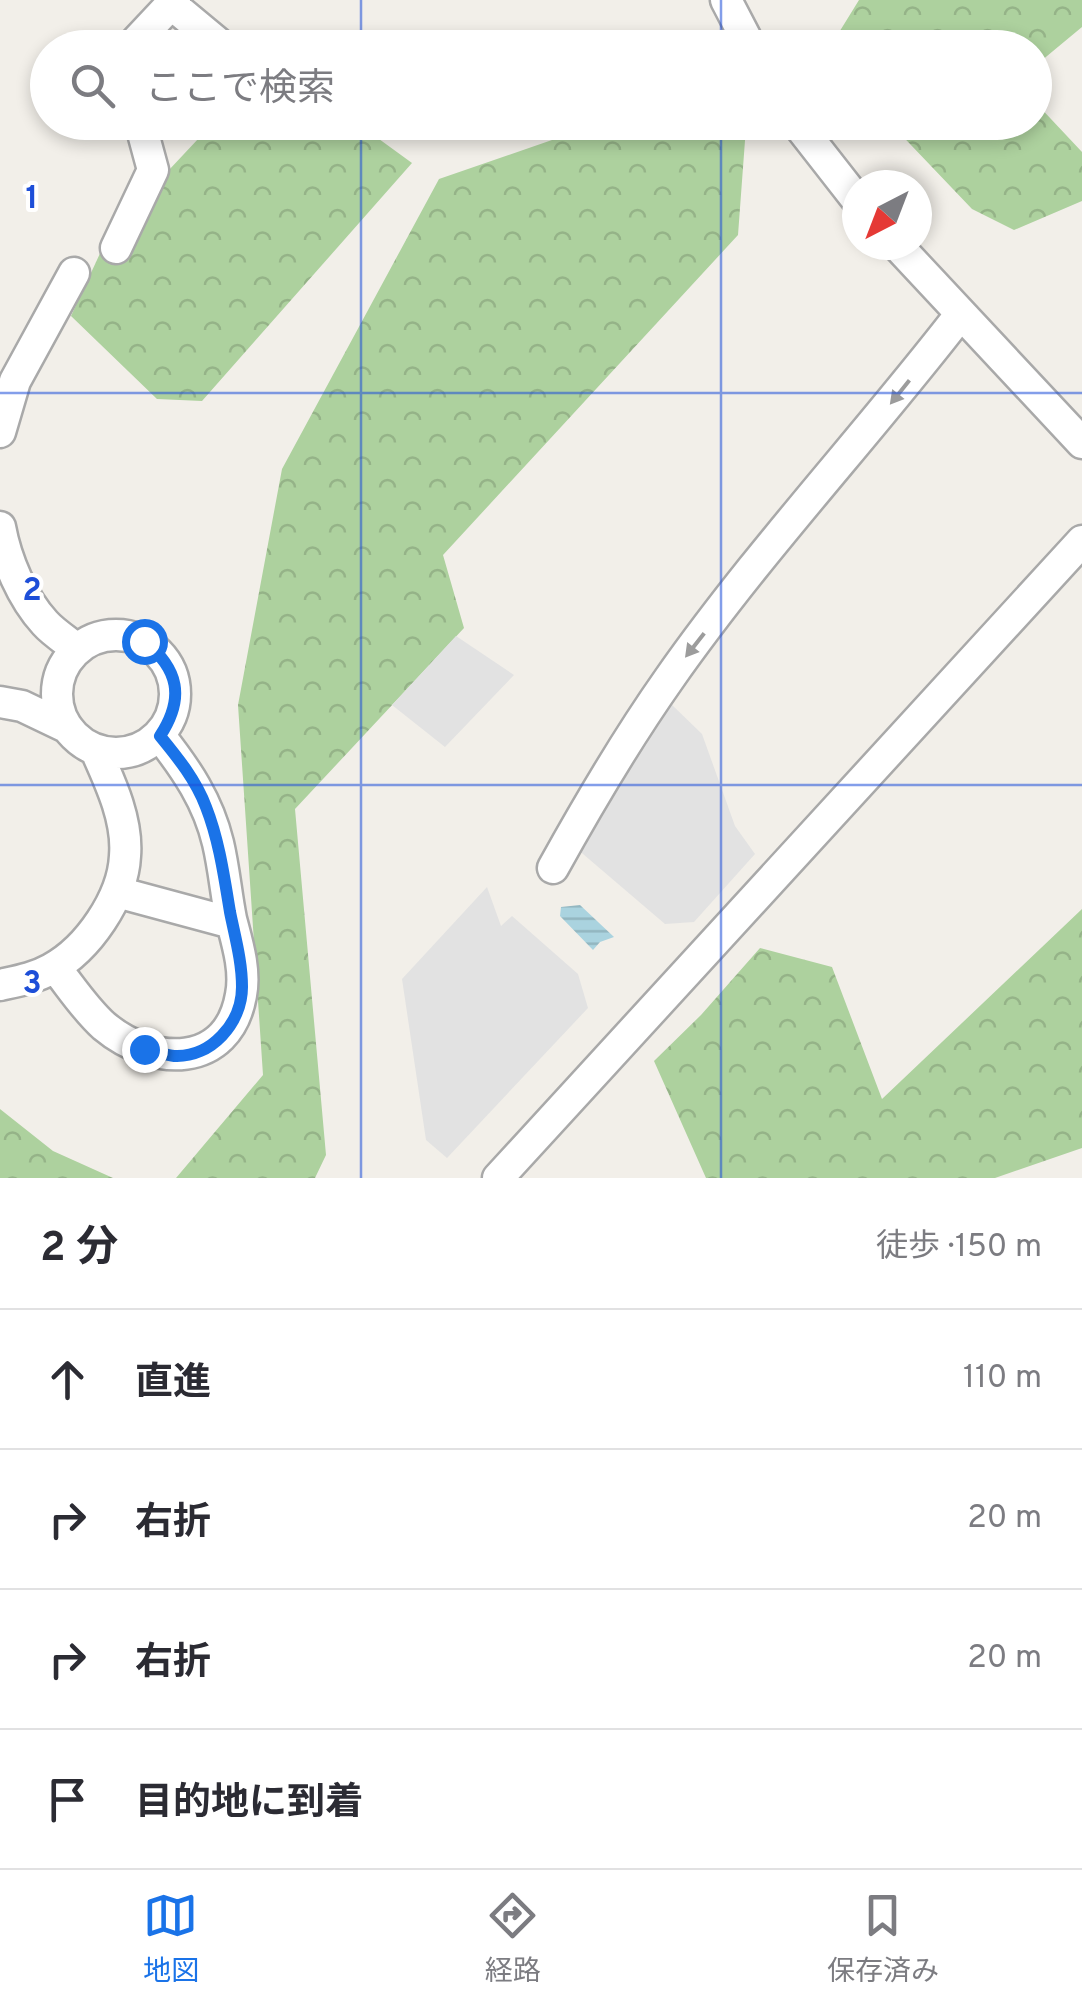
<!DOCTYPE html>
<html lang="ja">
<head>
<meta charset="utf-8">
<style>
  body { margin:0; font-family:Overpass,"Noto Sans JP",sans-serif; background:#f2f2f3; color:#2b2b33 }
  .compass { position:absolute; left:842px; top:170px; width:90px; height:90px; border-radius:50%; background:#fff; box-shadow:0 5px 15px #0003; rotate:222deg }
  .stop { position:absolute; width:30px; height:30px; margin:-22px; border:8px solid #1a73e8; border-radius:50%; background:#fff }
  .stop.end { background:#1a73e8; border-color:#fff; box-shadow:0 2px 10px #0008 }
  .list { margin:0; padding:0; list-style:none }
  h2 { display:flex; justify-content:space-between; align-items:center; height:130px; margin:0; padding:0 40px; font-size:42px }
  h2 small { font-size:32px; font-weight:400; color:#7c7c81 }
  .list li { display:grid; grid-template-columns:65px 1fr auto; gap:30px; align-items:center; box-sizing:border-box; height:140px; padding:0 40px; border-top:2px solid #e1e1e2 }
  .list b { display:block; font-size:38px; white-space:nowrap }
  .list em { font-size:32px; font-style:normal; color:#7c7c81 }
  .icon { flex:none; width:55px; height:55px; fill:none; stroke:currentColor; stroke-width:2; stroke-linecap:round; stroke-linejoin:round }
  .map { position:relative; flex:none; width:1082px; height:1178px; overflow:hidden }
  .search { position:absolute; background:#fff; box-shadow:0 5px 15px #0003; left:30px; right:30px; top:30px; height:110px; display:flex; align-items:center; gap:25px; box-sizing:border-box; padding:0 35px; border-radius:55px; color:#7c7c81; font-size:38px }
  .sheet { height:690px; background:#fff }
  nav { display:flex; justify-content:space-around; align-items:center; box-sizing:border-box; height:140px; border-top:2px solid #e1e1e2; background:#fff; font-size:28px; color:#7c7c81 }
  nav a { display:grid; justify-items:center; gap:5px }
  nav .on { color:#1a73e8 }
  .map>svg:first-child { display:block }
  .forest { fill:url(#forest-crowns) }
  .parking { fill:#e2e2e2 }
  .water { fill:url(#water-rules) }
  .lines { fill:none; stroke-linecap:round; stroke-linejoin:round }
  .minor-casing { stroke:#a9a9a9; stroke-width:35 }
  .minor { stroke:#fff; stroke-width:30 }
  .oneway { fill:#9c9c9c }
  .route { stroke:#1a73e8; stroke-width:12 }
  .grid { fill:none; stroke:#1d4ed8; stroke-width:2.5; stroke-opacity:0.55 }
  .grid-label { font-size:32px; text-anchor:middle; font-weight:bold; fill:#1d4ed8; stroke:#fff; stroke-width:8; stroke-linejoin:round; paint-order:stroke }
</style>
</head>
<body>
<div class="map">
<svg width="1082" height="1178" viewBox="0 0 1082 1178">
  <defs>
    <pattern id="forest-crowns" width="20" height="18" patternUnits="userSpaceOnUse" patternTransform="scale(2.5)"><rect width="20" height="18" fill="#add19e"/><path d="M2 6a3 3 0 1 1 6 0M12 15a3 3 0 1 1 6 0" fill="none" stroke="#95b388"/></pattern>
    <pattern id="water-rules" width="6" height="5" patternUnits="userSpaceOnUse" patternTransform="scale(2.5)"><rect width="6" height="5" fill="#aad3df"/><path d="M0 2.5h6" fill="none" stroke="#92b5bf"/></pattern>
  </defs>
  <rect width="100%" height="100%" fill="#f2efe9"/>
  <path class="forest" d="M 859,0 L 1082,0 L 1082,27 L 1035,66 L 1034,48 L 830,47 Z
    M 1035,102 L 1082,152 L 1082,201 L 1014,230 L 972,209 L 890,123 L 1034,122 Z
    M 213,123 L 357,123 L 412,163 L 202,401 L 157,399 L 71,316 L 109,234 Z
    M 601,123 L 741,123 L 746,127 L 738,235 L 443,555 L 464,628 L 295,809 L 326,1155 L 315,1178 L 176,1178 L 263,1075 L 238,705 L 282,469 L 439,179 Z
    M 1082,909 L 1082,1148 L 995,1178 L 706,1178 L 654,1061 L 701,1015 L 760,948 L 832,967 L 882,1099 Z
    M 0,1109 L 53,1151 L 113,1178 L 0,1178 Z"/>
  <path class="parking" d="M 456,636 L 514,675 L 445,747 L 392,705 Z
    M 669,702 L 702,734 L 735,826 L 755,854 L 694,922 L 665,924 L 576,848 Z
    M 487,887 L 501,926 L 512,916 L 578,974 L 588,1008 L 447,1158 L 426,1140 L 402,979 Z"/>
  <path class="water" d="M 580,905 L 614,937 L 600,942 L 593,950 L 560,916 L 561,907 Z"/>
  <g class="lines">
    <defs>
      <path id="minor" d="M 726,0 L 751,48
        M 171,4 L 224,48
        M 130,48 L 175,0
        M 796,122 L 857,200
        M 897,245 L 1082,443
        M 116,248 L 153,170 L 140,122
        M 0,432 L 15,381 L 74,273
        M 0,527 C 6,560 22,598 45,623 C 54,633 67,641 77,649
        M57 694a59 59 0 1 1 118 0a59 59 0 1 1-118 0Z
        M 0,702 L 22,706 L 68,728
        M 553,868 C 589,803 626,740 669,679 C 758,552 865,438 960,315
        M 117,892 L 232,923
        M 55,967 C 71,987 85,1009 104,1026 C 153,1067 228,1069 241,995 C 246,970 237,942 231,919 C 226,894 224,868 218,843 C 208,801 186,769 160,736
        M 0,985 C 18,981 35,978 51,969 C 88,949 123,898 125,856 C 128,821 111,784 97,753
        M 498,1178 L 1082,541"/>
    </defs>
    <use href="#minor" class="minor-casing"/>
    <use href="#minor" class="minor"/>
  </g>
  <defs><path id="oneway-solid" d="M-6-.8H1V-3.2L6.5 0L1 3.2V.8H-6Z" transform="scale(2.5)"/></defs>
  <g class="oneway">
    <use href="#oneway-solid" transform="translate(900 392) rotate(129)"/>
    <use href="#oneway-solid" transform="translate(695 645) rotate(128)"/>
  </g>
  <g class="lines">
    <path class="route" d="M 144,641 C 179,669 185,698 160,736 C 178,758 196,780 206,807 C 219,840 224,876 230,912 C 235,937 242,961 242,987 C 242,1023 211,1058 174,1056 C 164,1055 153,1051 144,1049"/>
  </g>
  <path class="grid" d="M 361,0 L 361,48M 721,0 L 721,48M 361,122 L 361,1178M 721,122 L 721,1178M 0,393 L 1082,393M 0,785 L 1082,785"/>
  <g class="grid-label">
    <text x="32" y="208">1</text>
    <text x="32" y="600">2</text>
    <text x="32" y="993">3</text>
  </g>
</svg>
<svg class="compass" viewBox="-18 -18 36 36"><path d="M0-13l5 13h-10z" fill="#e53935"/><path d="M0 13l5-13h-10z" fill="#7c7c81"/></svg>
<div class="stop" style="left:144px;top:641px"></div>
<div class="stop end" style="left:144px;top:1049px"></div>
<div class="search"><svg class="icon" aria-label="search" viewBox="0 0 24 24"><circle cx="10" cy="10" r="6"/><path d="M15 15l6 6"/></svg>ここで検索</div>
</div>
<section class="sheet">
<h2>2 分<small>徒歩 · 150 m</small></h2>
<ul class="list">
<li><svg class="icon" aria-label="ahead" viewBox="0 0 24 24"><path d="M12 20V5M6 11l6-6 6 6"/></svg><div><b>直進</b></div><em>110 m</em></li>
<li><svg class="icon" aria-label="right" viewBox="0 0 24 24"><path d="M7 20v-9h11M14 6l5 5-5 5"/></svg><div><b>右折</b></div><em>20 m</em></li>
<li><svg class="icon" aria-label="right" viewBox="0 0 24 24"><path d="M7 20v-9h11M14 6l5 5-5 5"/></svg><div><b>右折</b></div><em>20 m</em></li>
<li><svg class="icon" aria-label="arrive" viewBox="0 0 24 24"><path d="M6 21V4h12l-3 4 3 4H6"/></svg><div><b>目的地に到着</b></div></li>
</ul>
</section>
<nav>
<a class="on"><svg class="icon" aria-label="map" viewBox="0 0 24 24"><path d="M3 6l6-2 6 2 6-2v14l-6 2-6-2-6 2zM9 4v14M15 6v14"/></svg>地図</a>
<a><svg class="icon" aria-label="directions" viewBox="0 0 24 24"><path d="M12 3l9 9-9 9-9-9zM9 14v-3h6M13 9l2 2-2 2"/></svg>経路</a>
<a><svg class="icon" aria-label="saved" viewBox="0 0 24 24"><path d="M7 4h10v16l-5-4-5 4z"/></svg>保存済み</a>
</nav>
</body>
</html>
